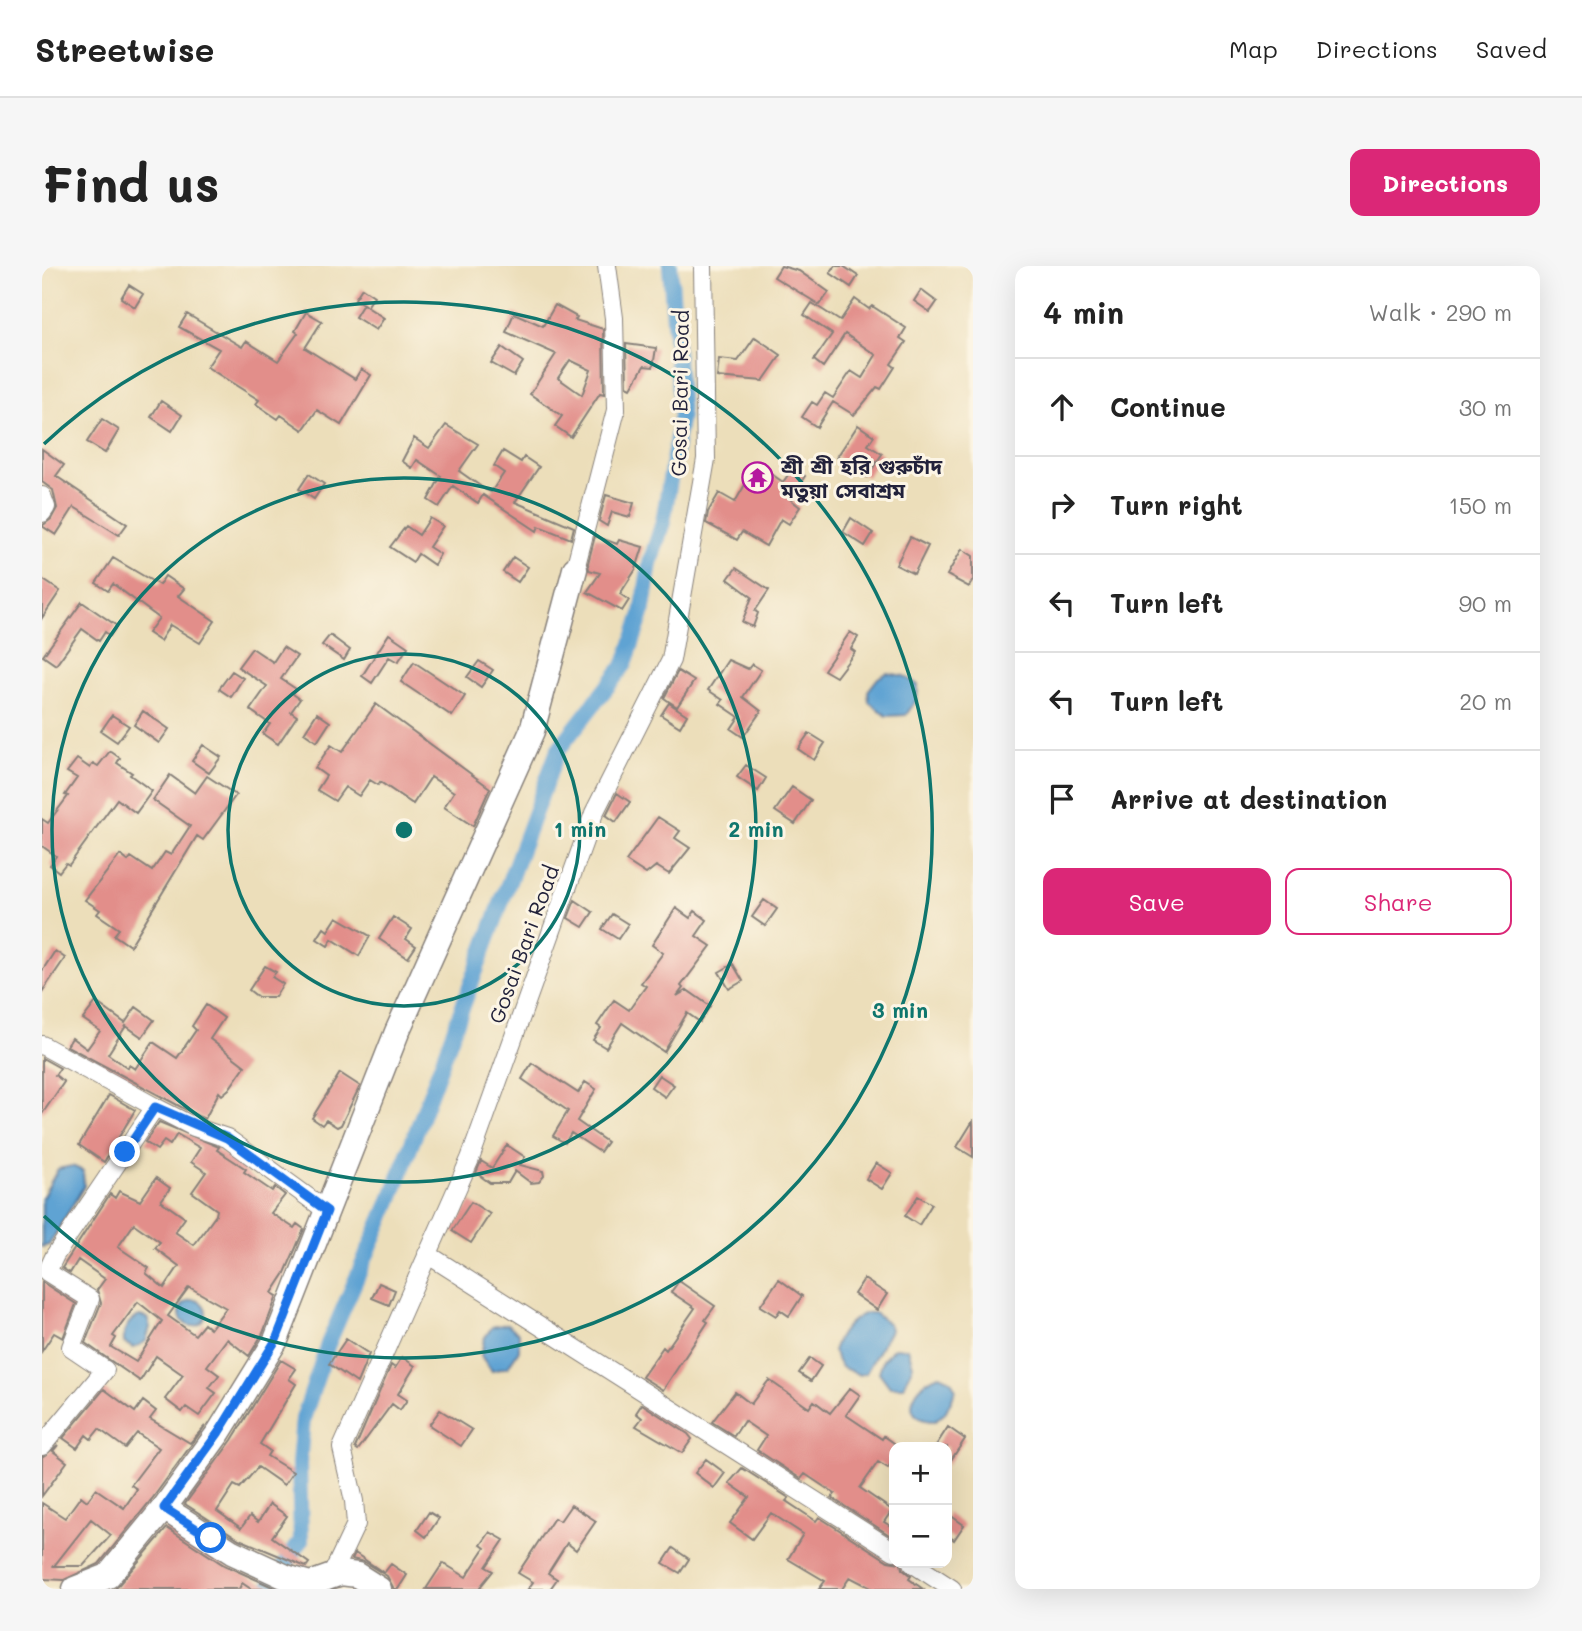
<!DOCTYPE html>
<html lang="en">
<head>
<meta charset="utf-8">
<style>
  body { margin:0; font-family:Mali,"Noto Sans Bengali",sans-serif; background:#f6f6f6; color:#222 }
  .controls { position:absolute; right:21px; bottom:21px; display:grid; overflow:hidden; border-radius:14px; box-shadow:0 7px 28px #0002 }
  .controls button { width:63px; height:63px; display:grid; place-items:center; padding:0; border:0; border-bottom:2px solid #e0e0e0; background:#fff; color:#222; font:35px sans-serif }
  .stop { position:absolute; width:21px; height:21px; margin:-16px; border:5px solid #1a73e8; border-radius:50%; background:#fff }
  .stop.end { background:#1a73e8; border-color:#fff; box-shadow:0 2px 7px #0008 }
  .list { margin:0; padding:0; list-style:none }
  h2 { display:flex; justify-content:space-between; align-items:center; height:91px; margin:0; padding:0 28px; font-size:30px }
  h2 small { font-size:23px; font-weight:400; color:#767676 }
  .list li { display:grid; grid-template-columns:46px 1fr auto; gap:21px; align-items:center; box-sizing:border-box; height:98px; padding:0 28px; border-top:2px solid #e0e0e0 }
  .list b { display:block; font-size:26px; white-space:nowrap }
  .list em { font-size:23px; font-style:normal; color:#767676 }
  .actions { display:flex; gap:14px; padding:21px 28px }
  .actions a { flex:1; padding:16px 0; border:2px solid #db2777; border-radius:14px; text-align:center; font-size:24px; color:#db2777 }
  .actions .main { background:#db2777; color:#fff }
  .icon { flex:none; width:38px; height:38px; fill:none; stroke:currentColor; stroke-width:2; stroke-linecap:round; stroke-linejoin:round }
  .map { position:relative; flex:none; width:931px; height:1323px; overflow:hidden; border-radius:14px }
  header { display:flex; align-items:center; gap:42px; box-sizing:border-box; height:98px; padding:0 35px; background:#fff; border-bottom:2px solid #e0e0e0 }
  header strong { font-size:33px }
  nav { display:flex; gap:38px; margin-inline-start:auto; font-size:24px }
  .intro { display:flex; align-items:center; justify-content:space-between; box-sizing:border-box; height:168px; padding:0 42px }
  h1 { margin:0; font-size:49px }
  .button { padding:18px 32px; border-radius:14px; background:#db2777; color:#fff; font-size:24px; font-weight:700 }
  main { display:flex; gap:42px; padding:0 42px }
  aside { flex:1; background:#fff; border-radius:14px; box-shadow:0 7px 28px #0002 }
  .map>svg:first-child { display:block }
  .water { fill:#5ea3d3; stroke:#406287; stroke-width:2 }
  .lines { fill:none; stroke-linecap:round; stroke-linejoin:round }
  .canal { stroke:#5ea3d3; stroke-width:16 }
  .building { fill:#e28e8a; fill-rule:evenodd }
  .street-casing { stroke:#87807a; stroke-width:20 }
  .secondary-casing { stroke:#87807a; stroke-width:27 }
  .street { stroke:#fff; stroke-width:18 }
  .secondary { stroke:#fff; stroke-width:24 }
  .route { stroke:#1a73e8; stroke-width:9 }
  .ring { fill:none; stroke:#0f766e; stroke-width:3.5 }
  .labels { text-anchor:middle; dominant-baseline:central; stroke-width:6; stroke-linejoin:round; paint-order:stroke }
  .street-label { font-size:21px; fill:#22223b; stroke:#fcf5e5 }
  .poi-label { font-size:21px; font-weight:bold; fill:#22223b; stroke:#fcf5e5; text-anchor:start }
  .centre { fill:#0f766e; stroke:#fcf5e5; stroke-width:3.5 }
  .ring-label { font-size:21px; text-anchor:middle; font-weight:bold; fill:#0f766e; stroke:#fcf5e5; stroke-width:6; stroke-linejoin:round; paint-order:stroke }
</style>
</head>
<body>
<header>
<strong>Streetwise</strong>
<nav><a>Map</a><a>Directions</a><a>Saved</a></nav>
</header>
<div class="intro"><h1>Find us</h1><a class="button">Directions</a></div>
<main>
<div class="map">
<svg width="931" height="1323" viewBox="0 0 931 1323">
  <rect width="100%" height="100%" fill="#fcf5e5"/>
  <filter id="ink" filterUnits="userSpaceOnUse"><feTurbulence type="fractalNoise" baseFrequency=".0143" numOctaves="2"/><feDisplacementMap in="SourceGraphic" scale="14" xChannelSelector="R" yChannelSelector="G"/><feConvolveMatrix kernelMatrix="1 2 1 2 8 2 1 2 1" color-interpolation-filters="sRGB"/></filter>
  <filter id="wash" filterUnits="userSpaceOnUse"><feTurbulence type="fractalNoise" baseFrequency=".00686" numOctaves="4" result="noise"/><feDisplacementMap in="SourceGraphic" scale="28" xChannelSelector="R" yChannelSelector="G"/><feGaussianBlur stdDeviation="1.57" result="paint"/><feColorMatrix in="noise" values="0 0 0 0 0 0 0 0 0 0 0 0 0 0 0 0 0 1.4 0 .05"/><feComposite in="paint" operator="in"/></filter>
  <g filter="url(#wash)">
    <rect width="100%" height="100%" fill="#ecdeba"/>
    <path class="water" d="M 845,407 L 862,410 L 876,419 L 875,433 L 864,449 L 845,450 L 827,436 L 826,425 L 836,412 Z
      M 30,900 L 41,905 L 42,920 L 7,979 L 0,981 L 0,932 L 16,903 Z
      M138 1047a13 13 0 1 1 26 0a13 13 0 1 1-26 0Z
      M 824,1047 L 832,1047 L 847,1058 L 848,1064 L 824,1107 L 818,1109 L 799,1101 L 791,1085 C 796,1069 807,1054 824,1047 Z
      M 98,1050 L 105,1052 L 108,1061 L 104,1075 L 92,1082 L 82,1077 C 81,1064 86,1054 98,1050 Z
      M 465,1058 L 477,1067 L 477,1084 L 466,1101 L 450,1105 L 439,1090 L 442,1073 L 450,1061 Z
      M 852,1082 L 866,1083 L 871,1099 L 861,1121 L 848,1121 L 837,1106 L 841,1094 Z
      M 898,1109 L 909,1114 L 914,1124 L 903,1147 L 893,1155 C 855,1155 870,1117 898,1109 Z"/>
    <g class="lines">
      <path class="canal" d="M 226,1323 L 259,1275 L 257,1198 L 261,1153 L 286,1078 L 351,928 L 516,484 L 583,398 L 600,348 L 608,297 L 621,256 L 639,148 L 628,0"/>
    </g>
    <g id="blocks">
      <path class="building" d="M 739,0 L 757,5 L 787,26 L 778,39 L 732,11 Z
        M 793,0 L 801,0 L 816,10 L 809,21 L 788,7 Z
        M 87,19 L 101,28 L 93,41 L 79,32 Z
        M 320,22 L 332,30 L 325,41 L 342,52 L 334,64 L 313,51 L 321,38 L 324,40 L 313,33 Z
        M 879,24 L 895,36 L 888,46 L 872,35 Z
        M 813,33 L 827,43 L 830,40 L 864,62 L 858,72 L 864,76 L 849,98 L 853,101 L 839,123 L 835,121 L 812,149 L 791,136 L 775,161 L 760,151 L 770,136 L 775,139 L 783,127 L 791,132 L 809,105 L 820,112 L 834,89 L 803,68 L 781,101 L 772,94 L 790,68 L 762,49 L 770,37 L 798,55 Z
        M 513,39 L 535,51 L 533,54 L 561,63 L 562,128 L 558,127 L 529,171 L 513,160 L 520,150 L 488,128 L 514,88 L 464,66 L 472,47 L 501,60 ZM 528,94 L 549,104 L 540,129 L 516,112 Z
        M 264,46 L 280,55 L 263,82 L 313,113 L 319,103 L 329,109 L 299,159 L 275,144 L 261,164 L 239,149 L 236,153 L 214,138 L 217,134 L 165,101 L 177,83 L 137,61 L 145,48 L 200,81 L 204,75 L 236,95 L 256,67 L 253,65 Z
        M 713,71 L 739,89 L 721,115 L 675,111 L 677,93 L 696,95 Z
        M 584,78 L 614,82 L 611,101 L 602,100 L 589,122 L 585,120 Z
        M 460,81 L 481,96 L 472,110 L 449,97 Z
        M 119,135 L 140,149 L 130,165 L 109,151 Z
        M 60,153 L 77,164 L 63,187 L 45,176 Z
        M 404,159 L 436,178 L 417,205 L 444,224 L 449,226 L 462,207 L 452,200 L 461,185 L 479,196 L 482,191 L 497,201 L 473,236 L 532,261 L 529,273 L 497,260 L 495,265 L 441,229 L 436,237 L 411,220 L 397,241 L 386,234 L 399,210 L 375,194 L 370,202 L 360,195 L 372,172 L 387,182 Z
        M 816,159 L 832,170 L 826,179 L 840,188 L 825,211 L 795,191 Z
        M 0,183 L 22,199 L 14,210 L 85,258 L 77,269 L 32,241 L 14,269 L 0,260 L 9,253 L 15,242 L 11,224 L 0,216 Z
        M 715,198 L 741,216 L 751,202 L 763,210 L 748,233 L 758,241 L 747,258 L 739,253 L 724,280 L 700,266 L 695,274 L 664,257 L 666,246 L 677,227 L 693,236 Z
        M 267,208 L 282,218 L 272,233 L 257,223 Z
        M 564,229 L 592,237 L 588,251 L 570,246 L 565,260 L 557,255 Z
        M 388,252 L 401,260 L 387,281 L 398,288 L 392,299 L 376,288 L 371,296 L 348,281 L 364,260 L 377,269 Z
        M 809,252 L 831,267 L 823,280 L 801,266 Z
        M 553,270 L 575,278 L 577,274 L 601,281 L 594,303 L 578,328 L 587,334 L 580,345 L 545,326 L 558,307 L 547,304 L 546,297 Z
        M 868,271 L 886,280 L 872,308 L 854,299 Z
        M 920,283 L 931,290 L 931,314 L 927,321 L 905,309 Z
        M 471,291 L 486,301 L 476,316 L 461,306 Z
        M 71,292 L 117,319 L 123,310 L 142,323 L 136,330 L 173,355 L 158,377 L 128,359 L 118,375 L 106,367 L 117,352 L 71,318 L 66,325 L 54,317 Z
        M 694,302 L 727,324 L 713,345 L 716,347 L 711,361 L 700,356 L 710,331 L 686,313 Z
        M 0,313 L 18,325 L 0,352 Z
        M 40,336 L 75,360 L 68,370 L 63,366 L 57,375 L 40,363 L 14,399 L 1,390 Z
        M 808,366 L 816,371 L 809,383 L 813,386 L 794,411 L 782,404 Z
        M 347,368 L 366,381 L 356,396 L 347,391 L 330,417 L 320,410 Z
        M 288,369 L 308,384 L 302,394 L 280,379 Z
        M 241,381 L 255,390 L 239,413 L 254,423 L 251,428 L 258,433 L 249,446 L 255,450 L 236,478 L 221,468 L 228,458 L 208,444 L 225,420 L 196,401 L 210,382 L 231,396 Z
        M 686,394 L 706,403 L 710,398 L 719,404 L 701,431 L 719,445 L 701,471 L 689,463 L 697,451 L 678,438 L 681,434 L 666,424 Z
        M 437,395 L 451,404 L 439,421 L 425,411 Z
        M 372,396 L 423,430 L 410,450 L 359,416 Z
        M 190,405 L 201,412 L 189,431 L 177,423 Z
        M 636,405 L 652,415 L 635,441 L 622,432 Z
        M 627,437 L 645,449 L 638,461 L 619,449 Z
        M 334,438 L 448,522 L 431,560 L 402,541 L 412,526 L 389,511 L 371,538 L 338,516 L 336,519 L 328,514 L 317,530 L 303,521 L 293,535 L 275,524 L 284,510 L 273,502 L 289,479 L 300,486 Z
        M 101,445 L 127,463 L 117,477 L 92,459 Z
        M 275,447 L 288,456 L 275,476 L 262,467 Z
        M 70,449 L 87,460 L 75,476 L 59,465 Z
        M 767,467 L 783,477 L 772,494 L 756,483 Z
        M 161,479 L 179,491 L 167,507 L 150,495 Z
        M 68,485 L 78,492 L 75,497 L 90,507 L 88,509 L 110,525 L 94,547 L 75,533 L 27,599 L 24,597 L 17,606 L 8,599 L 14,590 L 0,580 L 0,553 L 6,557 L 26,530 L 23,529 L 35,512 L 25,506 L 35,493 L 48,502 L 51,497 L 56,500 Z
        M 704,499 L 724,512 L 716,525 L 695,511 Z
        M 128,509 L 153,527 L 165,510 L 194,529 L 161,574 L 155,570 L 88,680 L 72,669 L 77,663 L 55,648 L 58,644 L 43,634 L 78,589 L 86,595 L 89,591 L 110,605 L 123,586 L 129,589 L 148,560 L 111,534 Z
        M 750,521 L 769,534 L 753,558 L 733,545 Z
        M 575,527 L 588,536 L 574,556 L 564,549 Z
        M 616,551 L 638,565 L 633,572 L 648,582 L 627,608 L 614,600 L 604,608 L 584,595 Z
        M 533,634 L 551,646 L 541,661 L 526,652 Z
        M 722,634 L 735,643 L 723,660 L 710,651 Z
        M 634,642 L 648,652 L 653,645 L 665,654 L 654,670 L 669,680 L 639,720 L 641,722 L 635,730 L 645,724 L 668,740 L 658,756 L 645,747 L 622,786 L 580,757 L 564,782 L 551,774 L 559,762 L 555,759 L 572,734 L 587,744 L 604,720 L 599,717 L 621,687 L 610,679 Z
        M 570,648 L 586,658 L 576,673 L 560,663 Z
        M 295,651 L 328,670 L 317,690 L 290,673 L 286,680 L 275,673 L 282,662 L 286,665 Z
        M 351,651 L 370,663 L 364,673 L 374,680 L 366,692 L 337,673 Z
        M 13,685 L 23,692 L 0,726 L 0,705 Z
        M 691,698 L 701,715 L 687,723 L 677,706 Z
        M 223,700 L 234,706 L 230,711 L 241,718 L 233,731 L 216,731 L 207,724 Z
        M 54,736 L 83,757 L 94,741 L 112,754 L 100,771 L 84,760 L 66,788 L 86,802 L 87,799 L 93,803 L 111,776 L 135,792 L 154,764 L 150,760 L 164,739 L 182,752 L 168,773 L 203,800 L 187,823 L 180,829 L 177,826 L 163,853 L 156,850 L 25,780 L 30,772 L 45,783 L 58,765 L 41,753 Z
        M 0,792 L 18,802 L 13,809 L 22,816 L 0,848 Z
        M 490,797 L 536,827 L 543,816 L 554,823 L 535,855 L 565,876 L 558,886 L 529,867 L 523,877 L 511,870 L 526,845 L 480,813 Z
        M 298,807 L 318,820 L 299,859 L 295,861 L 284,854 L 280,859 L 270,852 Z
        M 617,809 L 632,819 L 623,831 L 609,821 Z
        M 67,829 L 93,844 L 62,896 L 37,879 Z
        M 931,855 L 931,891 L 915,881 Z
        M 117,856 L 177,881 L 175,884 L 204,903 L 202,906 L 230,925 L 233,921 L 243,929 L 229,947 L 252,962 L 255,958 L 262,963 L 243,1007 L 230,1027 L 235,1030 L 221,1067 L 207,1090 L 185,1073 L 165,1100 L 177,1109 L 167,1122 L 174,1127 L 157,1150 L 144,1141 L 140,1146 L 123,1133 L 141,1109 L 114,1090 L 98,1115 L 43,1077 L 59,1037 L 55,1024 L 63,1013 L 36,994 L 28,1007 L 20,1002 L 68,928 L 73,932 L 77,925 L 98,935 L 114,912 L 128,922 L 119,935 L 143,952 L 133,966 L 152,979 L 174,949 L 175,944 L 150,926 L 164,906 L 149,896 L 158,882 L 135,868 L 128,879 L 122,875 L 115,884 L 103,876 ZM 92,958 L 118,976 L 113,982 L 137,1000 L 122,1022 L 104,1007 L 107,1002 L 76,981 ZM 147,1021 L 184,1042 L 168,1063 L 162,1058 L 153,1069 L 126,1050 ZM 96,1036 L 120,1055 L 94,1096 L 69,1081 L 74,1072 L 71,1070 Z
        M 465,879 L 483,891 L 478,899 L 501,905 L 502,910 L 497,916 L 489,917 L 473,905 L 466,917 L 448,917 L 434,907 L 439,895 L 450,902 Z
        M 834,897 L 850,907 L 840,923 L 824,913 Z
        M 876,930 L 890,938 L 877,959 L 863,950 Z
        M 429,936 L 448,948 L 429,977 L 410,965 Z
        M 737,1013 L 760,1030 L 747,1050 L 738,1044 L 734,1050 L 718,1040 Z
        M 822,1013 L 845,1028 L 835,1044 L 812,1028 Z
        M 637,1015 L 673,1040 L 663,1054 L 666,1056 L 621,1124 L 600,1111 L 621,1081 L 624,1084 L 653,1042 L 629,1026 Z
        M 0,1016 L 34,1038 L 21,1072 L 12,1067 L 0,1085 Z
        M 337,1017 L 353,1024 L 347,1039 L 330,1032 Z
        M 304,1073 L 327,1088 L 315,1117 L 287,1098 Z
        M 360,1091 L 373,1100 L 356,1128 L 365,1134 L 358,1144 L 350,1138 L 316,1184 L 313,1182 L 349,1099 L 353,1102 Z
        M 768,1092 L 779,1100 L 769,1115 L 757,1107 Z
        M 239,1094 L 254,1103 L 247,1113 L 254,1118 L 218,1178 L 228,1185 L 225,1190 L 251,1206 L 242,1219 L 216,1201 L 198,1222 L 192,1219 L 175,1245 L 199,1262 L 208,1250 L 216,1256 L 228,1238 L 245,1250 L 230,1271 L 267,1297 L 264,1301 L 197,1273 L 143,1238 L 190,1174 Z
        M 727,1114 L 767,1142 L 772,1135 L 788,1147 L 808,1122 L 818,1129 L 804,1149 L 840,1173 L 842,1170 L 852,1177 L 852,1192 L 846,1202 L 836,1196 L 818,1222 L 850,1244 L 842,1256 L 852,1262 L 852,1272 L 790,1232 L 793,1228 L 763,1208 L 759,1213 L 715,1184 L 724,1170 L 702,1155 L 692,1170 L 670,1156 L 693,1126 L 709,1138 Z
        M 62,1123 L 93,1146 L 101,1135 L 114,1145 L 108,1153 L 148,1177 L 163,1160 L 110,1233 L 57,1298 L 22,1314 L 2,1313 L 0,1316 L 0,1237 L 23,1252 L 39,1230 L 45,1235 L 54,1223 L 82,1242 L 95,1223 L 89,1219 L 117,1182 L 95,1167 L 83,1182 L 57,1163 L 49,1173 L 44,1169 L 35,1182 L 21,1172 ZM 49,1253 L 69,1269 L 41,1300 L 12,1300 Z
        M 600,1138 L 646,1168 L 650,1173 L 640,1187 L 594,1160 L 600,1152 L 594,1147 Z
        M 398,1144 L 430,1164 L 419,1180 L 387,1159 Z
        M 906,1161 L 923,1173 L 905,1200 L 905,1181 L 893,1181 Z
        M 16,1179 L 11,1185 L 25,1196 L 0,1230 L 0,1191 Z
        M 664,1193 L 683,1207 L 672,1222 L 653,1207 Z
        M 700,1202 L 747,1232 L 744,1235 L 774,1255 L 777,1251 L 846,1295 L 859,1297 L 860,1303 L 869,1310 L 867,1313 L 881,1323 L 831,1323 L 808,1311 L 800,1323 L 777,1323 L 783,1315 L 746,1293 L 761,1268 L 729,1247 L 710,1273 L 688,1257 L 707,1231 L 687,1217 Z
        M 529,1239 L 554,1255 L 534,1284 L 525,1277 L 506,1307 L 515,1313 L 508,1323 L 486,1323 L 491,1316 L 476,1307 L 512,1252 L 518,1255 Z
        M 387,1246 L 397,1252 L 384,1271 L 375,1264 Z
        M 905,1247 L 922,1259 L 912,1274 L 905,1269 Z
        M 125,1262 L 182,1299 L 235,1323 L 209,1323 L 200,1317 L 197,1323 L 73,1323 Z
        M 448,1266 L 462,1274 L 444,1301 L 451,1305 L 438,1321 L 441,1323 L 384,1323 L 401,1297 L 424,1311 L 443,1282 L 439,1279 Z
        M 631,1282 L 647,1293 L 638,1307 L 621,1297 Z
        M 313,1287 L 342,1307 L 349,1298 L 365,1309 L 356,1323 L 352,1323 L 345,1310 L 322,1296 L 310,1293 Z"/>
    </g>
  </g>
  <g filter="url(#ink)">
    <use href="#blocks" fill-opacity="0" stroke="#87807a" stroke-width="2"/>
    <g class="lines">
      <defs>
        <path id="street" d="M 0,230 L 4,241 L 0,247
          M 533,303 L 574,144 L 572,52 L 565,0
          M 0,779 L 113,841 L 152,861 L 185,872 L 285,945
          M 385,988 L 852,1285
          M 0,1180 L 63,1104 L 29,1081 L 48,1033 L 5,1006 L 13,989 L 113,841
          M 870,1297 L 910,1323
          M 288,1313 L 314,1258 L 312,1235 L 300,1182 L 428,893 L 552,547 L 629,394 L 664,193 L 661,0"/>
        <path id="secondary" d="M 122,1242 L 190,1286 L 244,1311 L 268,1318 L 299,1307 L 315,1309 L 337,1323
          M 33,1323 L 66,1310 L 122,1242 L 177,1166 L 234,1074 L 355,766 L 490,465 L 533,303"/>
      </defs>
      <use href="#street" class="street-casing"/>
      <use href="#secondary" class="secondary-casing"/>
      <use href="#street" class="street"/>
      <use href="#secondary" class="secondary"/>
    </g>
  </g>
  <g class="lines" filter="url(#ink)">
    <path class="route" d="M 83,886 L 113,841 L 185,872 L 285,945 L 234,1074 L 177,1166 L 122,1242 L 169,1272"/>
  </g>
  <g class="ring">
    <circle cx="362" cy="564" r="176"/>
    <circle cx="362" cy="564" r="352"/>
    <path d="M2 178A528 528 0 1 1 2 950"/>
  </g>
  <defs>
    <symbol id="temple-ring" viewBox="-11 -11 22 22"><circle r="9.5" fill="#fcf5e5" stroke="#b5179e" stroke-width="1.5"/><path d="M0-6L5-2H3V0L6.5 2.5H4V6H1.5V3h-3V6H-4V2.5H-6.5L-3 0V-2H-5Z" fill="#b5179e"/></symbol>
  </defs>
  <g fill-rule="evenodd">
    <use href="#temple-ring" x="698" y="194" width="35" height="35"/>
  </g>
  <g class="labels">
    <g class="street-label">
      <text transform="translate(637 127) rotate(-89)">Gosai Bari Road</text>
      <text transform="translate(481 678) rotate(-70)">Gosai Bari Road</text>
    </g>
    <g class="poi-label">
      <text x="739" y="199">শ্রী শ্রী হরি গুরুচাঁদ<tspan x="739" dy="24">মতুয়া সেবাশ্রম</tspan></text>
    </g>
  </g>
  <circle cx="362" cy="564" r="10" class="centre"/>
  <g class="ring-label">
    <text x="538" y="571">1 min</text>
    <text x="714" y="571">2 min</text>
    <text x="858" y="752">3 min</text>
  </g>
</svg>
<div class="controls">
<button>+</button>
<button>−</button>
</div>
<div class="stop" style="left:169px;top:1272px"></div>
<div class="stop end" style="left:83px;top:886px"></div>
</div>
<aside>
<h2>4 min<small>Walk · 290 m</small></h2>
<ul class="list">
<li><svg class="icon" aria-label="ahead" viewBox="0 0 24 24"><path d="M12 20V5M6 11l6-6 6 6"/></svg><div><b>Continue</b></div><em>30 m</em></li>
<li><svg class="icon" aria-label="right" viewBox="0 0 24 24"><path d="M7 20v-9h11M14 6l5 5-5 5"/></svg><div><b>Turn right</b></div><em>150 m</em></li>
<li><svg class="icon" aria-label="left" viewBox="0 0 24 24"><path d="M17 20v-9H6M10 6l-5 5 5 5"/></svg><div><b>Turn left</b></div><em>90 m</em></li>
<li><svg class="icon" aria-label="left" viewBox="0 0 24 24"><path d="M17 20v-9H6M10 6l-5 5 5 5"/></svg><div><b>Turn left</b></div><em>20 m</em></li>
<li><svg class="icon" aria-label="arrive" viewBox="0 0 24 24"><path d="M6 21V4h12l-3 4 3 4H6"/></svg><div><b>Arrive at destination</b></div></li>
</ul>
<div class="actions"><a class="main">Save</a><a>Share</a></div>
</aside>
</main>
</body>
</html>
